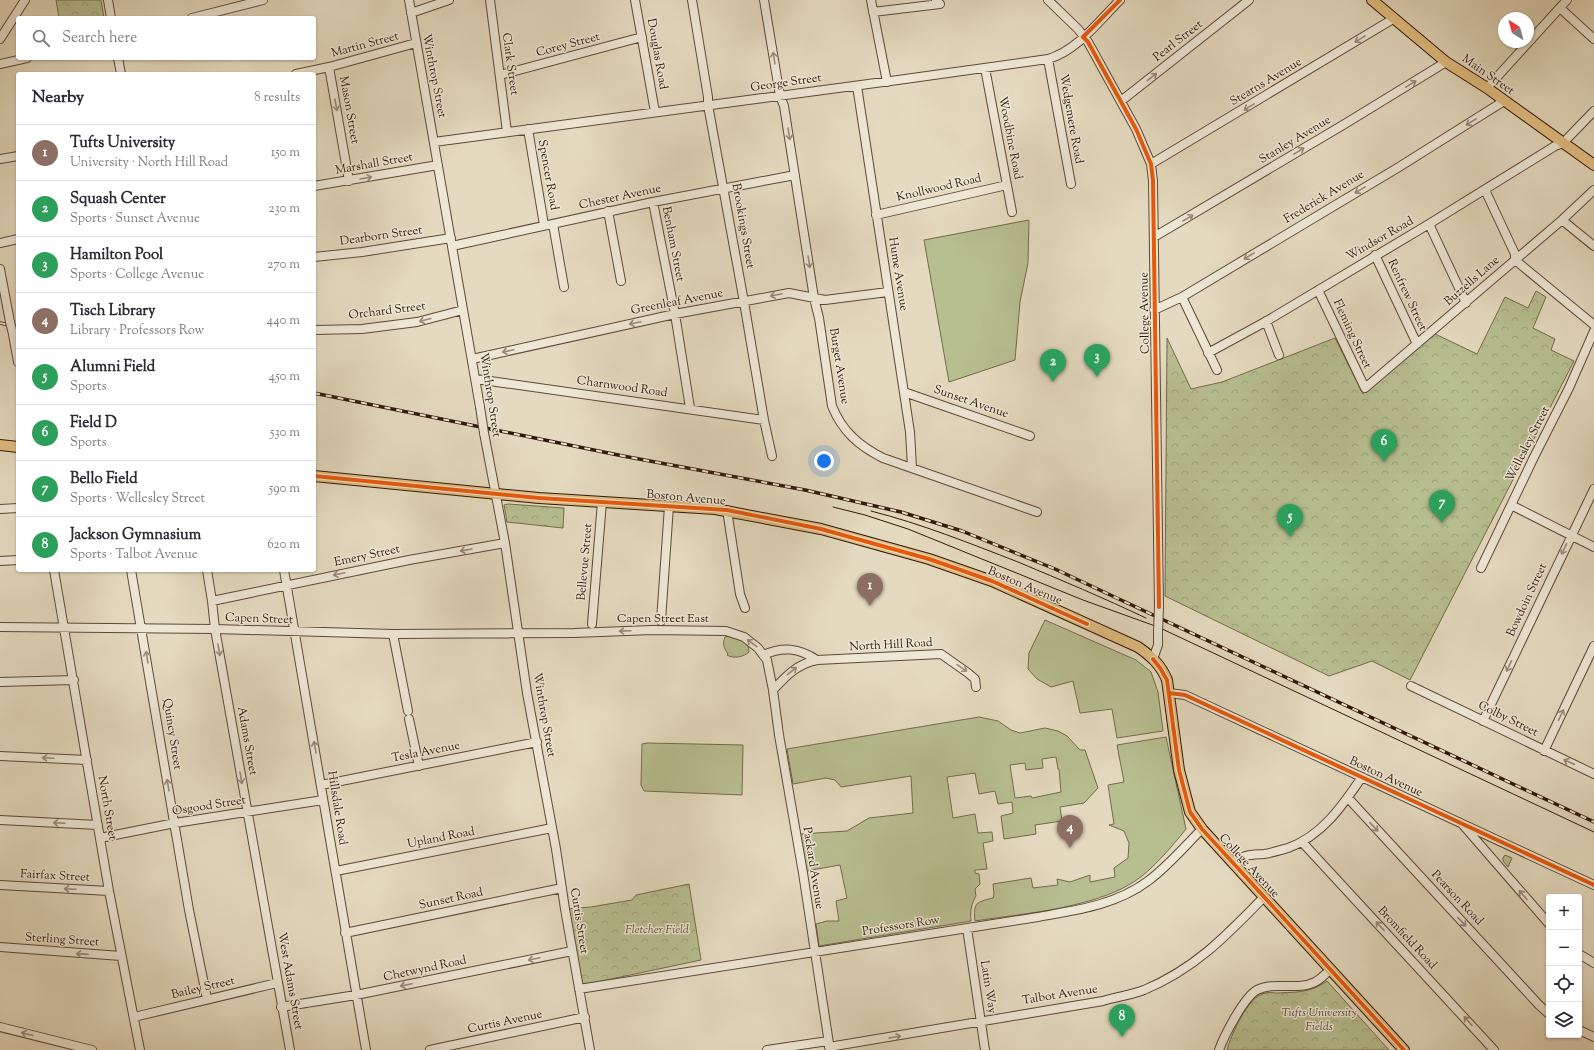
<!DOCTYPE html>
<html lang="en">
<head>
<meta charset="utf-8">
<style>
  body { margin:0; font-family:"Sorts Mill Goudy",serif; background:#f2f2f3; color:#2b2b33 }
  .controls { position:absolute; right:12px; bottom:12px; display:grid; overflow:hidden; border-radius:4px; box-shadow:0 1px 3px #0004 }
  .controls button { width:36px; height:36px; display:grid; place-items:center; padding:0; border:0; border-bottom:1px solid #e1e1e2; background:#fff; color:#2b2b33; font:20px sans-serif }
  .compass { position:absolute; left:1498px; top:12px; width:36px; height:36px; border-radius:50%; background:#fff; box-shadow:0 1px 3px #0004; rotate:324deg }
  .you { position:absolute; left:824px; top:461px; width:14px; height:14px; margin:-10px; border:3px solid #fff; border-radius:50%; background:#1a73e8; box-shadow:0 0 0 6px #1a73e833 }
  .badge { display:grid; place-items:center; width:26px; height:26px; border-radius:50%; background:#7c3aed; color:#fff; font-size:13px; font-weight:700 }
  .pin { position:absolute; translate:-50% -33px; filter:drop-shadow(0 1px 2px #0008) }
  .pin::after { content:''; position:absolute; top:21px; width:14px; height:12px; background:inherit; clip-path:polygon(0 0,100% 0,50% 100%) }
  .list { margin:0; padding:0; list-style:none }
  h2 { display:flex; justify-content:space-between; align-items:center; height:52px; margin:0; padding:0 16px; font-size:17px }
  h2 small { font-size:13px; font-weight:400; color:#7c7c81 }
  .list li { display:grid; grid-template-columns:26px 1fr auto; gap:12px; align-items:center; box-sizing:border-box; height:56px; padding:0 16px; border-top:1px solid #e1e1e2 }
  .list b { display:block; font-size:15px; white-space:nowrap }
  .list p { margin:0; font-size:13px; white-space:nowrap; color:#7c7c81 }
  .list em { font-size:13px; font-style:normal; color:#7c7c81 }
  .icon { flex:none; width:22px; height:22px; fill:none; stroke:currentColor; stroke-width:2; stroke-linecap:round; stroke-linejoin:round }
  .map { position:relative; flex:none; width:1594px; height:1050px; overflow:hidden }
  .search { position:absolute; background:#fff; box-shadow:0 1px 3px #0004; left:16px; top:16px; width:300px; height:44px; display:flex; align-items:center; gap:10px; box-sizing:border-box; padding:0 14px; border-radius:4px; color:#7c7c81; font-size:15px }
  .panel { position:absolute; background:#fff; box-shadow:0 1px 3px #0004; left:16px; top:72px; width:300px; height:500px; border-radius:4px }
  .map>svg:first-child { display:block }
  .green { fill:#b7be90; stroke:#746a4c; fill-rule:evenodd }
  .park { fill:url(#park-crowns); stroke:#746a4c }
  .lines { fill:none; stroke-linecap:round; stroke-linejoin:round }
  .minor-casing { stroke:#5e4836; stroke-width:10 }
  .major-casing { stroke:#321708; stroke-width:12 }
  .minor { stroke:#ede7d5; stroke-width:8 }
  .major { stroke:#e2bd80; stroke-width:10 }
  .tram { stroke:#321708; stroke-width:1 }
  .rail-casing { stroke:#321708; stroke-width:3.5 }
  .rail { stroke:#ede7d5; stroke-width:2; stroke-dasharray:6; stroke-linecap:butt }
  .minor-bridge-casing { stroke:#5e4836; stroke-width:10; stroke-linecap:butt }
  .minor-bridge { stroke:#ede7d5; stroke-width:8 }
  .cycleway-casing { stroke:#ede7d5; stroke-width:6 }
  .cycleway { stroke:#e8590c; stroke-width:4 }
  .oneway { stroke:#998979 }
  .labels { text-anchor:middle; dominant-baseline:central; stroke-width:3; stroke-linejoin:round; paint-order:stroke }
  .street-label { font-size:12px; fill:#321708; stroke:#ede7d5 }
  .park-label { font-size:12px; font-style:italic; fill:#5a4931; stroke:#ede7d5 }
</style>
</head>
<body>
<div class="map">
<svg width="1594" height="1050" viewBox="0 0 1594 1050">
  <defs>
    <pattern id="park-crowns" width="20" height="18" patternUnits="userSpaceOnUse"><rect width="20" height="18" fill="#b7be90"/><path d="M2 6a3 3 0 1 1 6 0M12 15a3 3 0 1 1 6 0" fill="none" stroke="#9ea37b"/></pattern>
  </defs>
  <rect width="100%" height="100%" fill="#e4dabf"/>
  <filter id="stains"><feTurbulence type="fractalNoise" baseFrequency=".005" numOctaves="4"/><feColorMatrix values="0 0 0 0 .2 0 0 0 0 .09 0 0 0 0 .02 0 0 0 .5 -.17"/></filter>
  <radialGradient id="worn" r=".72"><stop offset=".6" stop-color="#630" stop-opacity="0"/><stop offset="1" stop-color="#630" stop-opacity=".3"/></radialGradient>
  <path class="green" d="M 1029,220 L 1028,263 L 1020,302 L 1015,360 L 949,382 L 924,240 Z
    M 1045,620 L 1136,660 L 1151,672 L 1158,692 L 1163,731 L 1117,738 L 1112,709 L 1080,713 L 1073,681 L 1051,687 L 1037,679 L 1028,669 L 1029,653 Z
    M 728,636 C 738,639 749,640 749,652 C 744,657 733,659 727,655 L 728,654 C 724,648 722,644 725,637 Z
    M 979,717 L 998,721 L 1011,730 L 1020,733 L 1045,728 L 1058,731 L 1067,736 L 1080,750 L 1085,750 L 1098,788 L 1084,803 L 1060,807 L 1062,821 L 1035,825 L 1036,834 L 1004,839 L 1001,816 L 1013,813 L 1012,802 L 998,804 L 995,791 L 979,794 L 975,773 L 947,777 L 953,818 L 975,814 L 978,833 L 992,832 L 993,841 L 983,843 L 987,869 L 975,870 L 975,873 L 979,874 L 980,884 L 975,889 L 976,896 C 971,905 970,911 971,921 L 819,946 L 816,924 L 827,921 L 839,921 L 836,901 L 847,898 L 840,865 L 806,871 L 800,834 L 847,831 L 869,818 L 913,813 L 911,776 L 841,787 L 835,780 L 826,778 L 793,784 L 787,749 ZM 1056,757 L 1058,769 L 1059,769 L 1061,792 L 1032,798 L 1031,796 L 1015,798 L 1010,765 L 1025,763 L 1026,770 L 1043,768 L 1042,759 Z
    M 1166,737 L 1186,829 C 1174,844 1156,865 1142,876 C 1102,908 1025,913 975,921 C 973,903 976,902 993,898 L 994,894 L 993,884 L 1031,878 L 1033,888 L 1058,885 L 1057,879 L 1070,882 L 1090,875 L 1090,882 L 1115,877 L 1114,868 L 1128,858 L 1129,843 L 1124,831 L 1109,825 L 1114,824 L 1108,785 L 1124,782 L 1117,745 Z
    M 647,743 L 743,745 L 742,795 L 644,791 L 641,785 L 642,744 Z
    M 1505,855 L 1512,858 L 1508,867 L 1503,861 L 1503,858 Z"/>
  <path class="park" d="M 56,0 L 101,0 L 104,18 L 59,18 Z
    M 1536,291 L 1546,297 L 1533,328 L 1555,339 L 1551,350 L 1574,361 L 1410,680 L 1372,661 L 1329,676 L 1165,596 L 1167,338 L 1191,389 L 1222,382 L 1335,338 L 1363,394 L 1433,333 L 1477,354 L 1505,297 L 1528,308 Z
    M 508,504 L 564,508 L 563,528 L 507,522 L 504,505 Z
    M 689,884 L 701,960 L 578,986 L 565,909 L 591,907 L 632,900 L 636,895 Z
    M 1327,981 L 1389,1050 L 1227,1050 C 1231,1035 1248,996 1265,993 C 1269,992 1273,993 1277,993 C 1297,992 1310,993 1327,981 Z"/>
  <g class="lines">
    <defs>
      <path id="minor" d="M 108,0 L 111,18
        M 409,0 L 480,407
        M 490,0 L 507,132
        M 635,0 L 655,112
        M 692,0 L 708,97 L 708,105 L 744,302 L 764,420 L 772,456
        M 764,0 L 780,96 L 784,106 L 814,298 L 819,318 L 832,406 C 842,431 859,446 883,458 L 1037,512
        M 871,0 L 887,82
        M 1048,0 L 1078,29 L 1088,42 L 1136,129 L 1151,164 L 1153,181 L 1159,607
        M 1560,8 L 1594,39
        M 873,12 L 940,4 L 936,0
        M 411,13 L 449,0
        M 192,18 L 263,0
        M 0,39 L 25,0
        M 118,58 L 121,74
        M 1048,59 L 1071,184
        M 0,64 L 27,58
        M 329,67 L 349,181
        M 985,68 L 1012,212
        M 296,74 L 329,67 L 416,43
        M 500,75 L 642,37
        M 857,86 L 910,432 L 912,467
        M 1487,88 L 1567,0
        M 1121,101 L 1249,0
        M 528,129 L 544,225
        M 434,142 L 898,80 L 1048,59 C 1077,51 1099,21 1120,0
        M 0,159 L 18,156
        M 1151,164 L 1393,19
        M 314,186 L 438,165
        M 1485,190 L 1515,254 L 1515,260
        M 653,202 L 675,314 L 690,408
        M 608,211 L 621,281
        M 876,215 L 1007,185
        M 1562,220 L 1594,246
        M 553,224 L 564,287
        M 1429,224 L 1466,303
        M 1154,237 L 1343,125 L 1446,62
        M 0,243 L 18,239
        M 452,246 L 653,202 L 795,175
        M 1375,255 L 1417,344
        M 314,257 L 362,252 L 451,238
        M 1515,260 L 1594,325
        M 0,269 L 10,322
        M 1318,290 L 1365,388 L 1562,220 L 1594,190
        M 1182,297 L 1217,370
        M 1154,310 L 1182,297 L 1399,167 L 1504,101
        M 1266,321 L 1279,355
        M 314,330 L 362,329 L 417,322 L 463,310
        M 13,334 L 18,362
        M 1208,353 L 1265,322 L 1429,224 L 1555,146 L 1563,143 L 1594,111
        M 472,359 L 675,314 L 789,293 L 825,300 L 888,292
        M 476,379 L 764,420
        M 904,392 L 1030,436
        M 484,433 L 505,543 L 527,693 L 556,849 L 565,909 L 590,1050
        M 1511,505 L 1594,547
        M 0,509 L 18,508
        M 727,510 L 740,594 L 745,608
        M 0,561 L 18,560
        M 1481,568 L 1534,457 L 1569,388 L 1594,331
        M 54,570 L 109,891 L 140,1050
        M 131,570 L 189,910 L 207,999
        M 207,570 L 212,601 L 215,629 L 290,1050
        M 284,570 L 366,1050
        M 212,601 L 409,560 L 505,543
        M 661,621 L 669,506
        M 592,624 L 602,502
        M 0,627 L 215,629 L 393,634 L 574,633 L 652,630 L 726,631 L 744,637 L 758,648 L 767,660 L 773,690 L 779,735 L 803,873 L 830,1050
        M 393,634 L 408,711
        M 763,655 C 783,646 799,648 817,660
        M 1153,659 L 1158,645 L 1158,633
        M 0,682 L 74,680
        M 1411,686 L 1594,774
        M 773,690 C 786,676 797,664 817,660 L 941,654 L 968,673 L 975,679 L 976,687
        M 1169,693 L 1185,695 L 1594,885
        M 409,719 L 419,766
        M 1483,721 L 1594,489
        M 1544,751 L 1594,646
        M 0,756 L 87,760
        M 321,785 L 537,742
        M 1348,798 L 1539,1005 L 1549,1014
        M 0,820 L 98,825
        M 1463,825 L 1549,924
        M 100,838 L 175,823 L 323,800
        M 1302,842 L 1494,1050
        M 1233,864 C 1244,854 1250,855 1264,854 C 1271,853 1281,850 1288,848 C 1322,836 1343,805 1362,777
        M 336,871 L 552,828
        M 0,885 L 109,891
        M 967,928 L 985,1050
        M 345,933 L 562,888
        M 0,947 L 121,956
        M 1579,954 L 1594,963
        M 579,989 L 1038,917 C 1077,910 1116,905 1148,881 C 1168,866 1184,847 1202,829
        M 281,1007 L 356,995 L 572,951
        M 134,1017 L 277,983
        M 0,1027 L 92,1050
        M 1579,1030 L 1594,1037
        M 829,1047 L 1103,1001 C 1116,997 1131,995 1144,990 C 1195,969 1227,935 1264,897
        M 430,1050 L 585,1017
        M 767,1050 L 828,1041
        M 1219,1050 C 1224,1036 1244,997 1257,990 C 1274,981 1298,991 1315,982 C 1321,979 1325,974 1330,970"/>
      <path id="major" d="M 1372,0 L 1446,62 L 1487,88 L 1594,165
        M 0,445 L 18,447
        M 314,476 L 539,498 L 715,509 L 821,529 L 929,559 L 992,581 L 1138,647 C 1151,656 1161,665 1167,680 L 1179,770 L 1190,812 L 1202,829 L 1404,1050"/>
    </defs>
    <use href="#minor" class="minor-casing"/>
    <use href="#major" class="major-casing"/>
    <use href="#minor" class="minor"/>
    <use href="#major" class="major"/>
    <path class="tram" d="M 833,507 L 865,515 L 908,529 L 1083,600 L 1158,627 L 1594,832
      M 871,511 C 922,524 969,543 1018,562 C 1061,580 1104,598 1146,618"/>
    <defs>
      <path id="rail" d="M 0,323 L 18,327
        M 314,393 L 623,456 L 805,490 L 901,512 L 962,531 L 1055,569 L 1594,822"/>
    </defs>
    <use href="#rail" class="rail-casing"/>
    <use href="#rail" class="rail"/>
    <defs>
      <path id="minor-bridge" d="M 10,322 L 13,334
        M 480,407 L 484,433
        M 1158,633 L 1159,607"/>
    </defs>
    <use href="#minor-bridge" class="minor-bridge-casing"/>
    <use href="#minor-bridge" class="minor-bridge"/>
    <defs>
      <path id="cycleway" d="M 1120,0 L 1083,37 L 1088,42 L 1136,129 L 1151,164 L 1153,181 L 1159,607
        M 314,476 L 539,498 L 727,510 L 821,529 L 929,559 L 992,581 L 1087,624
        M 1153,659 L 1160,668 L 1167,680 L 1179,770 L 1190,812 L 1202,829 L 1404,1050
        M 1169,693 L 1185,695 L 1594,885"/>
    </defs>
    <use href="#cycleway" class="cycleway-casing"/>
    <use href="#cycleway" class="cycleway"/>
  </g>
  <defs><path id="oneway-shaft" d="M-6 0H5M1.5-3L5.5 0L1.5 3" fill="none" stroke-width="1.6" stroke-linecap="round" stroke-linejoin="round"/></defs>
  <g class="oneway">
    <use href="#oneway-shaft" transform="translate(1360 39) rotate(149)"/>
    <use href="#oneway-shaft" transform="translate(774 58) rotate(-99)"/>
    <use href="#oneway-shaft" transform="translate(1152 77) rotate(-38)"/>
    <use href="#oneway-shaft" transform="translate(1411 84) rotate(-31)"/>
    <use href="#oneway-shaft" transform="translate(336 105) rotate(80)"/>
    <use href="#oneway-shaft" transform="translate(1249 107) rotate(149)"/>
    <use href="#oneway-shaft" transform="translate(1471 122) rotate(148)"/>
    <use href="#oneway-shaft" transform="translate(789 134) rotate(81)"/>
    <use href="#oneway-shaft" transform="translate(1299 151) rotate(-31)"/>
    <use href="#oneway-shaft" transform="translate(366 178) rotate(-10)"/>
    <use href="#oneway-shaft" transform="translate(1360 190) rotate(149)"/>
    <use href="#oneway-shaft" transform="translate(1188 218) rotate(-30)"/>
    <use href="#oneway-shaft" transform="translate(1249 256) rotate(149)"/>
    <use href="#oneway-shaft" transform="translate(809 262) rotate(81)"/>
    <use href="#oneway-shaft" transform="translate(776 295) rotate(168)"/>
    <use href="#oneway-shaft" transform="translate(425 320) rotate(165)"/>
    <use href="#oneway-shaft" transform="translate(635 323) rotate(168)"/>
    <use href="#oneway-shaft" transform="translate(508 351) rotate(168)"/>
    <use href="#oneway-shaft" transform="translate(1564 549) rotate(115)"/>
    <use href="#oneway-shaft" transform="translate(466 550) rotate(170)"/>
    <use href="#oneway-shaft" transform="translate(339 574) rotate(168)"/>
    <use href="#oneway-shaft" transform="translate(625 631) rotate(178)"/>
    <use href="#oneway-shaft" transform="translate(752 643) rotate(-143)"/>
    <use href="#oneway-shaft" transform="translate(219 650) rotate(80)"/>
    <use href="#oneway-shaft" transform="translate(147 657) rotate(-99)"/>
    <use href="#oneway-shaft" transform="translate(1509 666) rotate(116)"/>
    <use href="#oneway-shaft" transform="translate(962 668) rotate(34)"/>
    <use href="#oneway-shaft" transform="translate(792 671) rotate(-38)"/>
    <use href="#oneway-shaft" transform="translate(1561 715) rotate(-64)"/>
    <use href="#oneway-shaft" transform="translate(315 747) rotate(-100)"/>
    <use href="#oneway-shaft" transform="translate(48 758) rotate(-177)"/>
    <use href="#oneway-shaft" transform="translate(1569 762) rotate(-155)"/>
    <use href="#oneway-shaft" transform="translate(241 778) rotate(80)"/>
    <use href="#oneway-shaft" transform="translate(168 785) rotate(-100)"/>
    <use href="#oneway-shaft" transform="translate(59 823) rotate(-177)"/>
    <use href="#oneway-shaft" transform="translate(1374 827) rotate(47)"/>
    <use href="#oneway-shaft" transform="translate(70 889) rotate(-177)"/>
    <use href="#oneway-shaft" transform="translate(1523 895) rotate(-131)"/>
    <use href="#oneway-shaft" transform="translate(1462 922) rotate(47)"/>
    <use href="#oneway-shaft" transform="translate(1380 926) rotate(-133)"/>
    <use href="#oneway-shaft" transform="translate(82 954) rotate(-176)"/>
    <use href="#oneway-shaft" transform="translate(534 959) rotate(168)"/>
    <use href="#oneway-shaft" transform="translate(406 985) rotate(168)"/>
    <use href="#oneway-shaft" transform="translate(1468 1021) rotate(-132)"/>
    <use href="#oneway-shaft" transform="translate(27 1034) rotate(-165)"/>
    <use href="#oneway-shaft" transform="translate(895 1037) rotate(-9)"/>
  </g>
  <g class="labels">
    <g class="street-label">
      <text transform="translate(1178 41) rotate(-38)">Pearl Street</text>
      <text transform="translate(365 45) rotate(-15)">Martin Street</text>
      <text transform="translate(568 45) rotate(-15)">Corey Street</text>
      <text transform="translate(657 54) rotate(80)">Douglas Road</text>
      <text transform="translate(510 64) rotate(82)">Clark Street</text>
      <text transform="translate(1488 75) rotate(35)">Main Street</text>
      <text transform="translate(434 76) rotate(79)">Winthrop Street</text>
      <text transform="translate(1266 82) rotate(-31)">Stearns Avenue</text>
      <text transform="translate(786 83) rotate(-8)">George Street</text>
      <text transform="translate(349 110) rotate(80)">Mason Street</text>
      <text transform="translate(1071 119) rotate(80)">Wedgemere Road</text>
      <text transform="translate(1010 138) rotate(79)">Woodbine Road</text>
      <text transform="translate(1295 140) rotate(-31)">Stanley Avenue</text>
      <text transform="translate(374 164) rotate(-10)">Marshall Street</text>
      <text transform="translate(548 175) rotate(80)">Spencer Road</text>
      <text transform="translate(939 188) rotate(-13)">Knollwood Road</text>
      <text transform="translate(620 197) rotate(-12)">Chester Avenue</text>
      <text transform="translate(1324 197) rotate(-31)">Frederick Avenue</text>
      <text transform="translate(743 226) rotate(80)">Brookings Street</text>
      <text transform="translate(381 236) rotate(-8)">Dearborn Street</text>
      <text transform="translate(1380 239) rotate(-30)">Windsor Road</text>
      <text transform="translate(673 244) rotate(79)">Benham Street</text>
      <text transform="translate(898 274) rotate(81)">Hume Avenue</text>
      <text transform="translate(1472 281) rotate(-41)">Buzzells Lane</text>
      <text transform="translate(1407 295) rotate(65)">Renfrew Street</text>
      <text transform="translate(677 302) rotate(-11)">Greenleaf Avenue</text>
      <text transform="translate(387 311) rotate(-7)">Orchard Street</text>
      <text transform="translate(1145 313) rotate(-91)">College Avenue</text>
      <text transform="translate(1352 334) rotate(65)">Fleming Street</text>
      <text transform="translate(839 366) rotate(81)">Burget Avenue</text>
      <text transform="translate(622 387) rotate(8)">Charnwood Road</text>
      <text transform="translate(490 395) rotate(81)">Winthrop Street</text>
      <text transform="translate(971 402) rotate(19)">Sunset Avenue</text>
      <text transform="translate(1528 444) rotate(-63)">Wellesley Street</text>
      <text transform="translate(686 498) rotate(5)">Boston Avenue</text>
      <text transform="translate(367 556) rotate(-12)">Emery Street</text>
      <text transform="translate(585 562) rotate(-85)">Bellevue Street</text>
      <text transform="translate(1025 586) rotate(23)">Boston Avenue</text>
      <text transform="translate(1527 600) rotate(-65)">Bowdoin Street</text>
      <text transform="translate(259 619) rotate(2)">Capen Street</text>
      <text x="663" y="619">Capen Street East</text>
      <text transform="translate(891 645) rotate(-3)">North Hill Road</text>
      <text transform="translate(544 715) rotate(80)">Winthrop Street</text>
      <text transform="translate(1508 719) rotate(26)">Colby Street</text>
      <text transform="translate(172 734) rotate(81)">Quincy Street</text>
      <text transform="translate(247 741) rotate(80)">Adams Street</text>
      <text transform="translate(426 752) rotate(-11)">Tesla Avenue</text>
      <text transform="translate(1386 777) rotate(25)">Boston Avenue</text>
      <text transform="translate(209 806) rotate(-9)">Osgood Street</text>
      <text transform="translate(107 808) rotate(80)">North Street</text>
      <text transform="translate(337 808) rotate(81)">Hillsdale Road</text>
      <text transform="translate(441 838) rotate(-11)">Upland Road</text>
      <text transform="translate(1249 866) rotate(47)">College Avenue</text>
      <text transform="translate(813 868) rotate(81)">Packard Avenue</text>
      <text transform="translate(55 876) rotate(3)">Fairfax Street</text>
      <text transform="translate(1457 898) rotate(47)">Pearson Road</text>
      <text transform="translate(451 899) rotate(-12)">Sunset Road</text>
      <text transform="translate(579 921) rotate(81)">Curtis Street</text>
      <text transform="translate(901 926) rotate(-9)">Professors Row</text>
      <text transform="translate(1407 938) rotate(47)">Bromfield Road</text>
      <text transform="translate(62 940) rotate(4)">Sterling Street</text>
      <text transform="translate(425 969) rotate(-12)">Chetwynd Road</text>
      <text transform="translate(290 981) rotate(80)">West Adams Street</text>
      <text transform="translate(988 987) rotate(81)">Latin Way</text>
      <text transform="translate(203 988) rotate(-13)">Bailey Street</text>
      <text transform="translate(1060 995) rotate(-9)">Talbot Avenue</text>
      <text transform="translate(505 1022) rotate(-12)">Curtis Avenue</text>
    </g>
    <g class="park-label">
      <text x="657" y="930">Fletcher Field</text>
      <text x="1319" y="1013">Tufts University<tspan x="1319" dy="14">Fields</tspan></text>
    </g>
  </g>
  <rect width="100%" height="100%" filter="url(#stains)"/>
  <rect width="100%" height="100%" fill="url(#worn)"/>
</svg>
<div class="controls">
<button>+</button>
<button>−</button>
<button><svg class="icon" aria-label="locate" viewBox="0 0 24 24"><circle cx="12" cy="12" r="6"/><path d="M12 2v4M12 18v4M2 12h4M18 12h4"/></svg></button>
<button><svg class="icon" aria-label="layers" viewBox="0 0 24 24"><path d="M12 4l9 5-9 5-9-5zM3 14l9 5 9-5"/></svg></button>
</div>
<svg class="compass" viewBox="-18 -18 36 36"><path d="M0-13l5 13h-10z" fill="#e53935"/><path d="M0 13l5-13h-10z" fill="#7c7c81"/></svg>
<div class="you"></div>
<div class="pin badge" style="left:870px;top:606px;background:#8d6e63">1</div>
<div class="pin badge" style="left:1053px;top:382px;background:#2e9e5b">2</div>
<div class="pin badge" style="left:1097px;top:377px;background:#2e9e5b">3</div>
<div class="pin badge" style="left:1070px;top:848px;background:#8d6e63">4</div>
<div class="pin badge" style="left:1290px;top:537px;background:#2e9e5b">5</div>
<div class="pin badge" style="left:1384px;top:462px;background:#2e9e5b">6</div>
<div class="pin badge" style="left:1442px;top:523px;background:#2e9e5b">7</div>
<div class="pin badge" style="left:1122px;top:1037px;background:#2e9e5b">8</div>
<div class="search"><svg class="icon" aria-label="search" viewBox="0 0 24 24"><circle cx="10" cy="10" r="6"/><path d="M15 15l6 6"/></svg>Search here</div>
<section class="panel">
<h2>Nearby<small>8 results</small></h2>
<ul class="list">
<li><span class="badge" style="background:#8d6e63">1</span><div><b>Tufts University</b><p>University · North Hill Road</p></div><em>150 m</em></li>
<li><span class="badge" style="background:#2e9e5b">2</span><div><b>Squash Center</b><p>Sports · Sunset Avenue</p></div><em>230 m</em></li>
<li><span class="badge" style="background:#2e9e5b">3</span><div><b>Hamilton Pool</b><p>Sports · College Avenue</p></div><em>270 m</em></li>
<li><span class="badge" style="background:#8d6e63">4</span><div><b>Tisch Library</b><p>Library · Professors Row</p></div><em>440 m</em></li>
<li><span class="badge" style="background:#2e9e5b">5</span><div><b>Alumni Field</b><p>Sports</p></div><em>450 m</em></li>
<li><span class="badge" style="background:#2e9e5b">6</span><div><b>Field D</b><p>Sports</p></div><em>530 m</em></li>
<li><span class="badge" style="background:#2e9e5b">7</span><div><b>Bello Field</b><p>Sports · Wellesley Street</p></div><em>590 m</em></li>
<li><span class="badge" style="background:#2e9e5b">8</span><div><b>Jackson Gymnasium</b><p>Sports · Talbot Avenue</p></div><em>620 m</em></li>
</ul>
</section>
</div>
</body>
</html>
